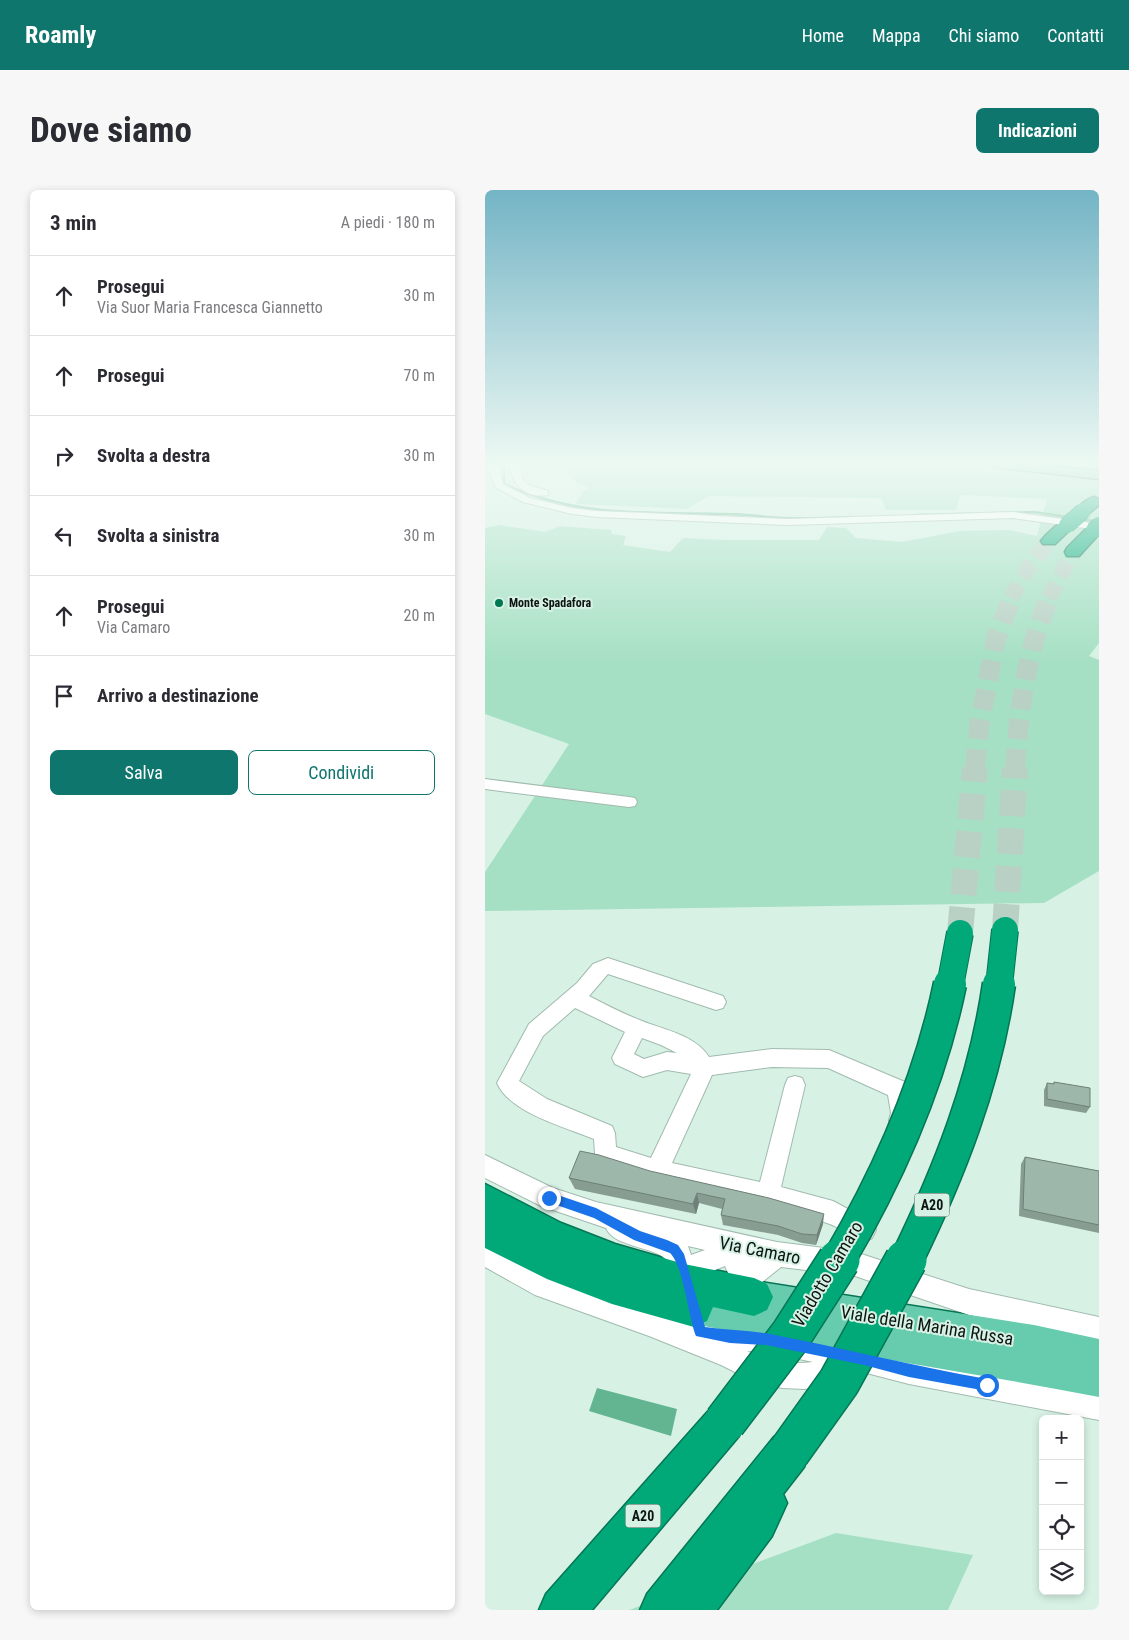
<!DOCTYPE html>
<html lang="it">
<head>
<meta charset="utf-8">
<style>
  body { margin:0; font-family:"Roboto Condensed",sans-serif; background:#f7f7f7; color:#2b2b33 }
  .controls { position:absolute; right:15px; bottom:15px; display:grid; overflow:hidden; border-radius:8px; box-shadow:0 2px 8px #0003 }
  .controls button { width:45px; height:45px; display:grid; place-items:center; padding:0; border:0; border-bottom:1px solid #e1e1e2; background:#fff; color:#2b2b33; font:25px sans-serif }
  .stop { position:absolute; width:15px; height:15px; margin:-11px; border:4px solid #1a73e8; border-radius:50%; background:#fff }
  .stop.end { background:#1a73e8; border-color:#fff; box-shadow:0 1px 5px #0008 }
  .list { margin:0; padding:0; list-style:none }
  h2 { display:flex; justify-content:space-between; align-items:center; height:65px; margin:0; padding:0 20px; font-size:21px }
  h2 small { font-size:16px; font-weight:400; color:#7c7c81 }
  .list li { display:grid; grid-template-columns:32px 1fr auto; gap:15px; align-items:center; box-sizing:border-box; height:80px; padding:0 20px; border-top:1px solid #e1e1e2 }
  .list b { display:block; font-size:19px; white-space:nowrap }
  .list p { margin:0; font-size:16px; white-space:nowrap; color:#7c7c81 }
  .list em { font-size:16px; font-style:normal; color:#7c7c81 }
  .actions { display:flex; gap:10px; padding:15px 20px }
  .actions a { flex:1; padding:11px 0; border:1px solid #0f766e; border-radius:8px; text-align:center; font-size:18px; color:#0f766e }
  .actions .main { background:#0f766e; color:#fff }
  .icon { flex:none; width:28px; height:28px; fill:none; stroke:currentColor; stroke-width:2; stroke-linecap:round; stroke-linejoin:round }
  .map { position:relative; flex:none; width:614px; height:1420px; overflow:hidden; border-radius:8px }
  header { display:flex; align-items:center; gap:30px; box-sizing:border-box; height:70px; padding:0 25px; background:#0f766e; color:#fff }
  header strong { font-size:24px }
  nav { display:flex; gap:28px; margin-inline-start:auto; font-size:18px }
  .intro { display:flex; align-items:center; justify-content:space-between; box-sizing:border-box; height:120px; padding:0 30px }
  h1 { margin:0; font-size:35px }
  .button { padding:12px 22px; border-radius:8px; background:#0f766e; color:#fff; font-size:18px; font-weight:700 }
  main { display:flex; gap:30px; padding:0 30px }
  aside { flex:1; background:#fff; border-radius:8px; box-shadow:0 2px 8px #0003 }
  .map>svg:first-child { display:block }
  .green { fill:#a6e0c4 }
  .water { fill:#63b591 }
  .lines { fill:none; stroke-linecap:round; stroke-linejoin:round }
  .stream { stroke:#63b591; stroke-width:2.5 }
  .highway-tunnel-far2 { stroke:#b9d1c5; stroke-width:16; stroke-dasharray:16 8; stroke-linecap:butt }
  .highway-tunnel-far1 { stroke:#b9d1c5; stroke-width:20; stroke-dasharray:20 10; stroke-linecap:butt }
  .highway-tunnel { stroke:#b9d1c5; stroke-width:26; stroke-dasharray:26 12; stroke-linecap:butt }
  .minor-casing { stroke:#a1bbae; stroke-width:2 }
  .major-casing { stroke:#067554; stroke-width:3 }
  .highway-casing { stroke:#067554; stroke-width:3 }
  .minor { fill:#fff; fill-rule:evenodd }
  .major { fill:#67cbae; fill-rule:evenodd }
  .highway { fill:#02a978; fill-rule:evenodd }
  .highway-bridge-far3-casing { stroke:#067554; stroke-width:17; stroke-linecap:butt }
  .highway-bridge-far2-casing { stroke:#067554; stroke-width:28; stroke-linecap:butt }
  .highway-bridge-far1-casing { stroke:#067554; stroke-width:35; stroke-linecap:butt }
  .highway-bridge-casing { stroke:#067554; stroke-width:44; stroke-linecap:butt }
  .highway-bridge-far3 { stroke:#02a978; stroke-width:16 }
  .highway-bridge-far2 { stroke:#02a978; stroke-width:26 }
  .highway-bridge-far1 { stroke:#02a978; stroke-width:32 }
  .highway-bridge { stroke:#02a978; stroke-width:41 }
  .wall { fill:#879d92 }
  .shaded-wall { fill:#6e8077 }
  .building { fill:#9db7aa; stroke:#6e8077 }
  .route { fill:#1a73e8 }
  .poi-dot { fill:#007753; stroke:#d7f2e5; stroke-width:2 }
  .labels { text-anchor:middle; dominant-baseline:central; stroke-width:4; stroke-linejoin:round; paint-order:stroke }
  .far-poi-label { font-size:12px; font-weight:bold; fill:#0c1511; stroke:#d7f2e5; text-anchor:start }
  .shield { fill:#d7f2e5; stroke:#495751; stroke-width:1 }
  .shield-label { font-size:14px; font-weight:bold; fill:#0c1511 }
  .near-street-label { font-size:18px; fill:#0c1511; stroke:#d7f2e5 }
</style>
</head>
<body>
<header>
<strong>Roamly</strong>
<nav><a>Home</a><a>Mappa</a><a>Chi siamo</a><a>Contatti</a></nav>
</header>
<div class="intro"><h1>Dove siamo</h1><a class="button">Indicazioni</a></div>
<main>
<aside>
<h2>3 min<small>A piedi · 180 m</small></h2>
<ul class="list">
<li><svg class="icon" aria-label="ahead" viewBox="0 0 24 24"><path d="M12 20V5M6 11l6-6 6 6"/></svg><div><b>Prosegui</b><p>Via Suor Maria Francesca Giannetto</p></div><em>30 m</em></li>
<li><svg class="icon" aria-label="ahead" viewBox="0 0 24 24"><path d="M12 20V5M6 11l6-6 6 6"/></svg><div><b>Prosegui</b></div><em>70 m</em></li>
<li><svg class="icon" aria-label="right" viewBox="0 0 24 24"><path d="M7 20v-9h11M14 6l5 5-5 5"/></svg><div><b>Svolta a destra</b></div><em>30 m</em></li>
<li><svg class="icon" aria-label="left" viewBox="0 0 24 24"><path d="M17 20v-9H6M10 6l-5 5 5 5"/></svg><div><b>Svolta a sinistra</b></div><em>30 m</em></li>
<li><svg class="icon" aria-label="ahead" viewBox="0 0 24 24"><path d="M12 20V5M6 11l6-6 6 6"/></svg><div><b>Prosegui</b><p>Via Camaro</p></div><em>20 m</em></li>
<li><svg class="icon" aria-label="arrive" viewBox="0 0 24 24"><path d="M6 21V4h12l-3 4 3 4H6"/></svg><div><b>Arrivo a destinazione</b></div></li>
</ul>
<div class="actions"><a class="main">Salva</a><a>Condividi</a></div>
</aside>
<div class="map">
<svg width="614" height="1420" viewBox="0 0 614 1420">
  <rect width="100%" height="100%" fill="#d7f2e5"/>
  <path class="green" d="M 71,273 L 614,273 L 614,453 L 604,466 L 614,470 L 614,681 L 559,713 L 0,721 L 0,682 L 84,554 L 0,524 L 0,338 L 14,335 L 60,342 L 75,336 L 126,340 L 127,344 L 141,346 L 138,355 L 185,362 L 198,348 L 241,350 L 334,350 L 342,337 L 361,338 L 371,348 L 417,352 L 475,341 L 524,340 L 552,346 L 562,309 L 475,305 L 471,320 L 401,320 L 396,308 L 224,306 L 202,319 L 91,314 L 97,303 L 104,297 L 91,293 Z
    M 351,1343 L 488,1365 L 463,1420 L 144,1420 Z"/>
  <path class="water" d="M 112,1198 L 192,1219 L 186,1246 L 104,1221 Z"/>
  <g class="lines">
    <path class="stream" d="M 16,273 L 19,279 L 19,294 C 93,328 164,322 243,324 C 260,324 278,327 296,328 C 320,329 344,328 368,327
      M 432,325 L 549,322 L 582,327
      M 597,329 L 612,332"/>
    <path class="highway-tunnel-far2" d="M 526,408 L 545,375 L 564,351
      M 564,408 L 588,362"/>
    <path class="highway-tunnel-far1" d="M 490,579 L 494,537 L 511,449 L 527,407
      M 530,579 C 534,520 541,461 565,407"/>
    <path class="highway-tunnel" d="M 520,740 L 530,578
      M 475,743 L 490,578"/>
    <defs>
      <path id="minor" d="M 2,273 L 10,273 L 15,280 L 18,294 L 45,308 L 87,318 L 112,321 L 303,329 L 528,322 L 614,334 L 614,340 L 528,328 L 303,335 L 112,327 L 87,324 L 38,312 L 10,297 Z
        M 26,273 L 34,273 L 38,290 L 44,295 L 63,301 L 63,305 C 41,309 24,293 26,273 Z
        M 0,589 L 144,607 L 150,608 L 152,612 L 150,616 L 144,617 L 0,599 Z
        M 123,768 L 238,806 L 241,812 L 238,818 L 231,820 L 123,784 L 104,806 C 121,815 139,824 157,831 C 180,840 210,845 224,867 L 287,859 L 344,860 L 420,892 L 428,923 L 423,937 L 415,940 L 407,937 L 404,930 L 406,923 L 403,905 L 343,878 L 287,877 L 227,885 L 187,973 L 275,992 L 300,895 L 303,888 L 310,886 L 317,888 L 320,895 L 296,997 L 348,1011 L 387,1032 L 391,1040 L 387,1048 L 379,1052 C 366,1047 355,1037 342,1033 C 267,1008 187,1001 113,972 L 110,964 L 109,949 C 80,937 25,923 12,893 L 44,834 L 92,793 L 108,774 ZM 90,818 L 140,842 L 127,868 L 130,874 L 158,887 L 182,880 L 206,884 L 166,968 L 131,957 L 130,943 L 127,936 L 62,909 L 34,891 L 58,846 ZM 157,848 L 176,855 L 192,863 L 182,862 L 159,869 L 149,864 Z
        M 0,965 L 68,998 L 111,1012 L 292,1052 L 370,1062 L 484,1099 L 614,1127 L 614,1153 L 484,1125 L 370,1086 L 296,1077 L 276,1093 L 278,1100 L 275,1109 L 266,1112 L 257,1109 L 256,1106 L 244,1111 L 235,1108 L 232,1099 L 235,1090 L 244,1085 L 240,1076 L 213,1087 L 215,1097 L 212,1106 L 203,1109 L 194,1106 L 190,1096 L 180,1093 L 177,1084 L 180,1075 L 184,1074 C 177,1056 129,1059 121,1038 L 56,1016 L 0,988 ZM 203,1056 L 220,1060 L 206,1065 Z
        M 0,1052 L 65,1086 L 164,1120 L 245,1134 L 281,1136 L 379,1156 L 424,1168 L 614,1204 L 614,1230 L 424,1194 L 370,1180 L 366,1189 L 357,1193 L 320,1199 L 297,1198 L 266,1190 L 236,1175 L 164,1146 L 50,1105 L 0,1077 ZM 262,1161 L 281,1162 L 328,1172 C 306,1175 281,1171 262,1161 Z"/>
      <path id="major" d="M 502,273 L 537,273 L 614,281 L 614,289 L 508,277 Z
        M 269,1091 L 549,1135 L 614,1149 L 614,1207 C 479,1181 343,1161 209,1134 L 198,1129 L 193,1118 L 198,1107 L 209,1102 L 255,1111 L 253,1107 L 258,1096 Z"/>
      <path id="highway" d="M 609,307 L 614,309 L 614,315 L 603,324 L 593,324 L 590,321 C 595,315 602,309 609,307 Z
        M 582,330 L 588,332 L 590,335 L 570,354 L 558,354 L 556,351 C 562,343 573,333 582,330 Z
        M 609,335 L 614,336 L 614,344 L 594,366 L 582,366 L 580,362 L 582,358 L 603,337 Z
        M 0,994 L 76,1033 L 130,1054 L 199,1074 L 269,1088 L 282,1094 L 288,1107 L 282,1120 L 269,1126 L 228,1117 L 222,1131 L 209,1137 L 127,1114 L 62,1089 L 0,1058 Z
        M 240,1212 L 254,1218 L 260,1232 L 254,1246 L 107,1420 L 54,1420 L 61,1404 L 226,1218 Z
        M 304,1241 L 319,1247 L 325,1262 L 319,1277 L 298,1304 L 302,1313 L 287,1346 L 232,1420 L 155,1420 L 162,1404 L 289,1247 Z"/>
    </defs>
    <use href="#minor" class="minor-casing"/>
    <use href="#major" class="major-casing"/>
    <use href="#highway" class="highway-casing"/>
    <use href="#minor" class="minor"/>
    <use href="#major" class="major"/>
    <use href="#highway" class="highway"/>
    <defs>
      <path id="highway-bridge-far3" d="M 582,335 L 598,321
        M 609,340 L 614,335"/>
      <path id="highway-bridge-far2" d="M 465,796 L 475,743
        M 514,796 L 520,740"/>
      <path id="highway-bridge-far1" d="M 353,1071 C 403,986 445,891 465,794
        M 421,1071 C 464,983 500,892 514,794"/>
      <path id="highway-bridge" d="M 240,1232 L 306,1145 L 354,1070
        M 304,1262 L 354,1192 L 421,1070"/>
    </defs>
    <use href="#highway-bridge-far3" class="highway-bridge-far3-casing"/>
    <use href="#highway-bridge-far2" class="highway-bridge-far2-casing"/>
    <use href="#highway-bridge-far1" class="highway-bridge-far1-casing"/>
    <use href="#highway-bridge" class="highway-bridge-casing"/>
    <use href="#highway-bridge-far3" class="highway-bridge-far3"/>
    <use href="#highway-bridge-far2" class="highway-bridge-far2"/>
    <use href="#highway-bridge-far1" class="highway-bridge-far1"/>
    <use href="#highway-bridge" class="highway-bridge"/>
  </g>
  <path class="wall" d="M 569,892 L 605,917 L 601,923 L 559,916 L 559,900 L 562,893 L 568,894 Z
    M 540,967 L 614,981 L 614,1043 L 534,1026 L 536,974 Z
    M 165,981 L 338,1034 L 331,1055 L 317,1053 L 293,1045 L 238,1035 L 236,1025 L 237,1019 L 214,1013 L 211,1024 L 90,999 L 84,988 Z"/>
  <path class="shaded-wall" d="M 212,1003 L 214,1013 L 211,1024 L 208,1014 Z
    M 339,1024 L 338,1034 L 331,1055 L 332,1045 Z"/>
  <path class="building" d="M 569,892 L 605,898 L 605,917 L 562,909 L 562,893 L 569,894 Z
    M 95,961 L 114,965 L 165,981 L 284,1008 L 339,1024 L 332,1045 L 317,1044 L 293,1036 L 236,1025 L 240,1009 L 212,1003 L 208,1014 L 84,988 Z
    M 540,967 L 614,981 L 614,1035 L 538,1019 Z"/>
  <linearGradient id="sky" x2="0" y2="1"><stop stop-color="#73b4c5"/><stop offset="0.58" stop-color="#edf9f3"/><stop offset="1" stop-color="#edf9f3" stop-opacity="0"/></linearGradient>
  <rect width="614" height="471" fill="url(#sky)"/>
  <path class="route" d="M 64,1002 L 111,1018 L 155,1041 L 182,1050 L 193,1055 L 199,1064 L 220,1137 C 242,1140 263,1140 285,1144 C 357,1158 429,1176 502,1189 L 506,1191 L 508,1195 L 506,1199 L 502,1201 L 424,1187 L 379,1175 L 281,1155 L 245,1153 L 211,1146 C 203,1126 199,1077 185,1063 L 149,1050 L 109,1028 L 60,1011 L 58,1008 L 60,1004 Z"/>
  <circle class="poi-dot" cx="14" cy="413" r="5"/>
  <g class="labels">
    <g class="far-poi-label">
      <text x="24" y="413">Monte Spadafora</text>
    </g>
    <g class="shield">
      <rect x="429.5" y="1003.5" width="35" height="23" rx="4"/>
      <rect x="140.5" y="1314.5" width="35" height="23" rx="4"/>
    </g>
    <g class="shield-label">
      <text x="447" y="1015">A20</text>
      <text x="158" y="1326">A20</text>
    </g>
    <g class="near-street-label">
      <text transform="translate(275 1060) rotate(11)">Via Camaro</text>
      <text transform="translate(342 1084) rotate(-59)">Viadotto Camaro</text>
      <text transform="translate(442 1135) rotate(9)">Viale della Marina Russa</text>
    </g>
  </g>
</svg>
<div class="controls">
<button>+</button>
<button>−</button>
<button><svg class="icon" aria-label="locate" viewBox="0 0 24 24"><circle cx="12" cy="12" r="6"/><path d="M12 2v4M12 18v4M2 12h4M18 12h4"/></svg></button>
<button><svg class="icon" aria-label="layers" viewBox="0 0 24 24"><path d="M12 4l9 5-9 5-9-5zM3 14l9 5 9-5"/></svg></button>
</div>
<div class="stop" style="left:502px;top:1195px"></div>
<div class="stop end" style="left:64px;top:1008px"></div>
</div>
</main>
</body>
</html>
